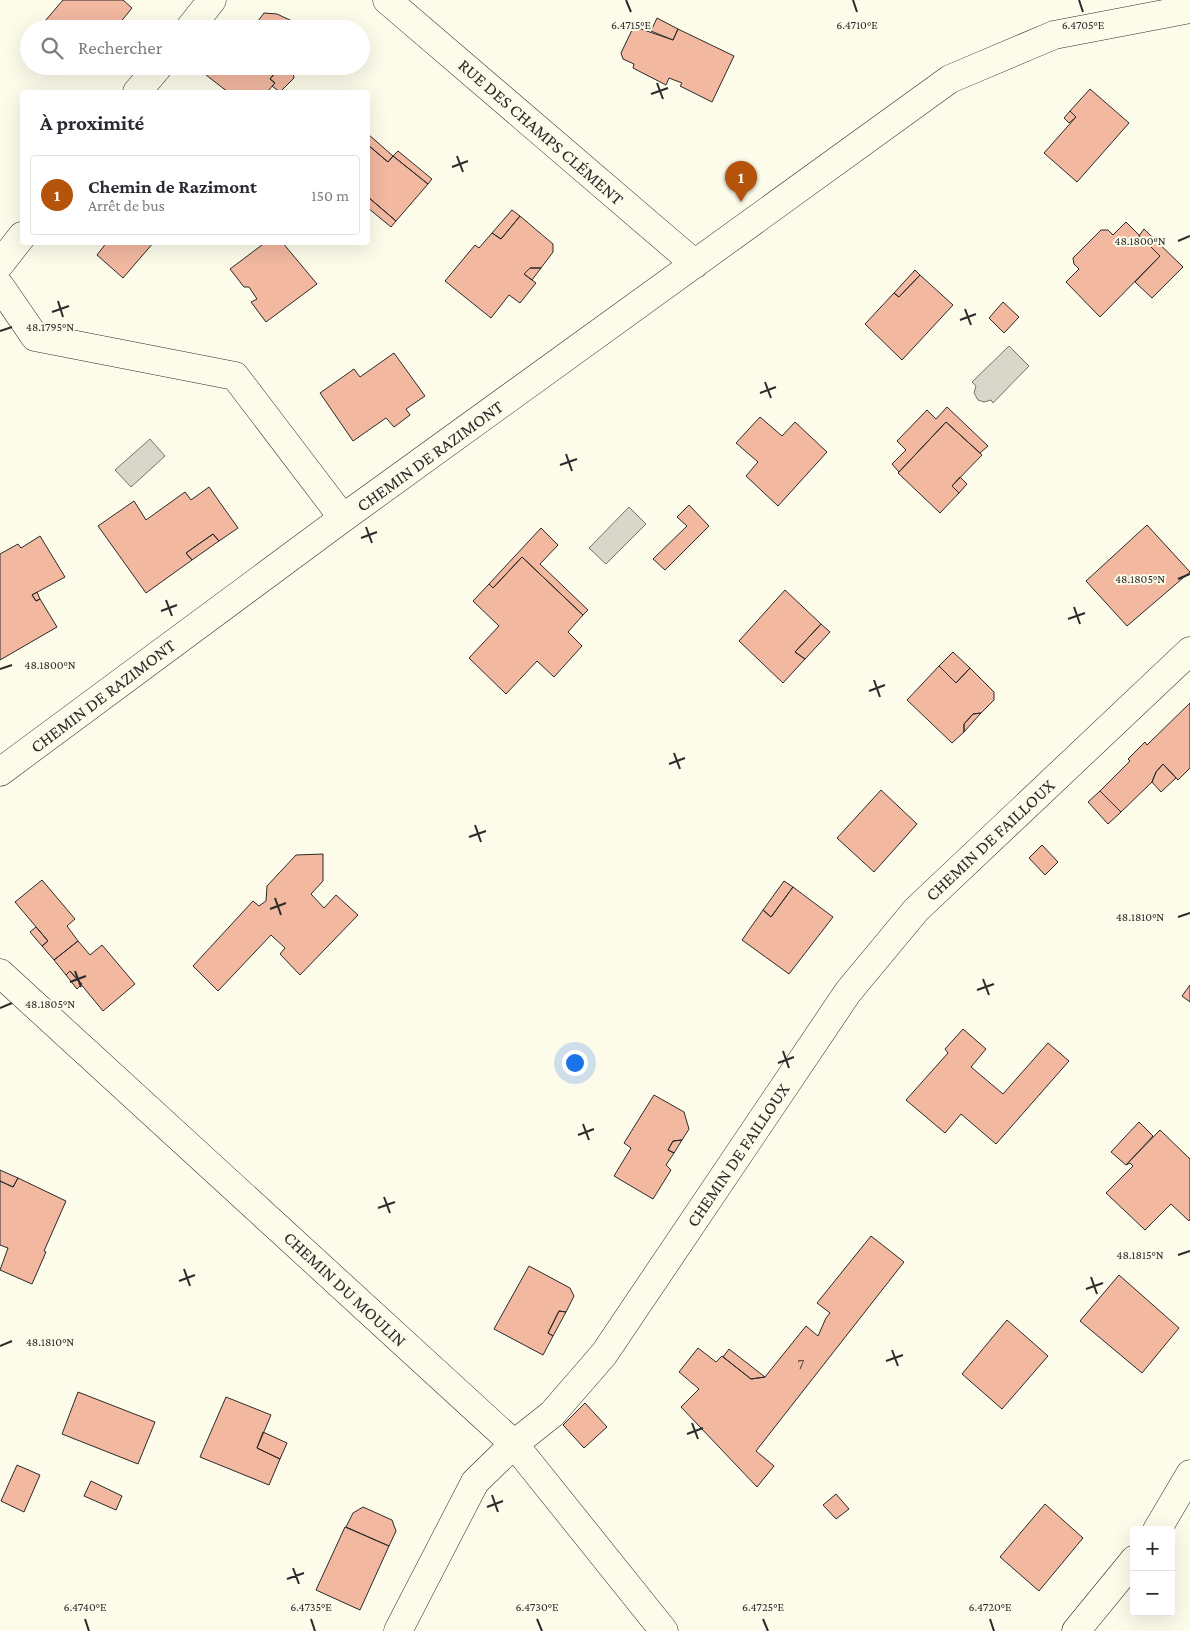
<!DOCTYPE html>
<html lang="fr">
<head>
<meta charset="utf-8">
<style>
  body { margin:0; font-family:"Crimson Pro",serif; background:#f2f2f3; color:#2b2b33 }
  .controls { position:absolute; right:15px; bottom:15px; display:grid; overflow:hidden; border-radius:5px; box-shadow:0 5px 20px #0002 }
  .controls button { width:45px; height:45px; display:grid; place-items:center; padding:0; border:0; border-bottom:1px solid #e1e1e2; background:#fff; color:#2b2b33; font:25px sans-serif }
  .you { position:absolute; left:574px; top:1062px; width:18px; height:18px; margin:-12px; border:4px solid #fff; border-radius:50%; background:#1a73e8; box-shadow:0 0 0 8px #1a73e833 }
  .badge { display:grid; place-items:center; width:32px; height:32px; border-radius:50%; background:#b45309; color:#fff; font-size:16px; font-weight:700 }
  .pin { position:absolute; translate:-50% -41px; filter:drop-shadow(0 1px 2px #0008) }
  .pin::after { content:''; position:absolute; top:26px; width:18px; height:15px; background:inherit; clip-path:polygon(0 0,100% 0,50% 100%) }
  .list { margin:0; padding:0; list-style:none }
  h2 { display:flex; justify-content:space-between; align-items:center; height:65px; margin:0; padding:0 20px; font-size:21px }
  h2 small { font-size:16px; font-weight:400; color:#7c7c81 }
  .list li { display:grid; grid-template-columns:32px 1fr auto; gap:15px; align-items:center; box-sizing:border-box; height:80px; margin:0 10px 10px; padding:0 10px; border:1px solid #e1e1e2; border-radius:5px }
  .list b { display:block; font-size:19px; white-space:nowrap }
  .list p { margin:0; font-size:16px; white-space:nowrap; color:#7c7c81 }
  .list em { font-size:16px; font-style:normal; color:#7c7c81 }
  .icon { flex:none; width:28px; height:28px; fill:none; stroke:currentColor; stroke-width:2; stroke-linecap:round; stroke-linejoin:round }
  .map { position:relative; flex:none; width:1190px; height:1631px; overflow:hidden }
  .search { position:absolute; background:#fff; box-shadow:0 5px 20px #0002; left:20px; top:20px; width:350px; height:55px; display:flex; align-items:center; gap:12px; box-sizing:border-box; padding:0 18px; border-radius:28px; color:#7c7c81; font-size:19px }
  .panel { position:absolute; background:#fff; box-shadow:0 5px 20px #0002; left:20px; top:90px; width:350px; height:155px; border-radius:5px }
  .map>svg:first-child { display:block }
  .water { fill:#d8d7c9; stroke:#74746e }
  .building { fill:#f2b8a0; stroke:#2b2b2b }
  .lines { fill:none; stroke-linecap:round; stroke-linejoin:round }
  .minor-casing { stroke:#2b2b2b; stroke-width:29 }
  .tertiary-casing { stroke:#2b2b2b; stroke-width:29 }
  .minor { stroke:#fdfbea; stroke-width:28 }
  .tertiary { stroke:#fdfbea; stroke-width:28 }
  .ticks { fill:none; stroke:#2b2b2b; stroke-width:2 }
  .labels { text-anchor:middle; dominant-baseline:central; stroke-width:4; stroke-linejoin:round; paint-order:stroke }
  .number-label { font-size:15px; fill:#5d4e48 }
  .street-label { font-size:18px; fill:#2b2b2b; stroke:#fdfbea }
  .ticks-label { font-size:12px; text-anchor:middle; fill:#2b2b2b; stroke:#fdfbea; stroke-width:4; stroke-linejoin:round; paint-order:stroke }
</style>
</head>
<body>
<div class="map">
<svg width="1190" height="1631" viewBox="0 0 1190 1631">
  <rect width="100%" height="100%" fill="#fdfbea"/>
  <path class="water" d="M 1009,346 L 1029,366 L 993,403 L 991,400 L 984,402 L 978,400 L 974,393 L 976,386 L 972,382 Z
    M 150,439 L 165,456 L 131,487 L 115,470 Z
    M 629,507 L 646,524 L 606,564 L 589,548 Z"/>
  <path class="building" d="M 63,0 L 123,0 L 132,8 L 115,29 L 111,27 L 109,29 L 55,29 L 45,21 Z
    M 264,13 L 277,14 L 292,21 L 296,29 L 252,29 Z
    M 657,18 L 678,29 L 673,40 L 651,31 Z
    M 242,21 L 252,29 L 234,29 Z
    M 638,28 L 673,40 L 678,29 L 734,56 L 712,102 L 680,86 L 682,83 L 669,78 L 666,85 L 633,68 L 634,64 L 623,59 L 621,53 L 632,30 Z
    M 92,66 L 105,66 L 100,72 Z
    M 213,66 L 281,66 L 270,79 L 275,83 L 267,92 L 228,92 L 206,75 Z
    M 281,66 L 292,66 L 294,78 L 280,92 L 272,86 L 275,83 L 270,79 Z
    M 1090,89 L 1129,123 L 1077,182 L 1044,153 L 1076,117 L 1070,111 Z
    M 1070,111 L 1076,117 L 1069,123 L 1064,118 Z
    M 368,134 L 393,156 L 388,162 L 368,145 Z
    M 368,145 L 388,162 L 393,156 L 428,184 L 396,221 L 368,197 Z
    M 398,151 L 432,179 L 428,184 L 393,156 Z
    M 368,197 L 396,221 L 391,227 L 368,208 Z
    M 512,210 L 520,216 L 501,239 L 492,233 Z
    M 520,216 L 553,244 L 553,252 L 541,268 L 530,268 L 524,274 L 536,283 L 520,303 L 509,295 L 491,318 L 445,281 L 475,245 L 479,248 L 492,233 L 501,239 Z
    M 1126,222 L 1140,236 L 1136,240 L 1143,246 L 1146,242 L 1160,256 L 1100,317 L 1066,282 L 1079,269 L 1074,264 L 1073,258 L 1101,230 L 1108,230 L 1113,235 Z
    M 1144,229 L 1183,267 L 1152,298 L 1135,282 L 1160,256 L 1146,242 L 1143,246 L 1136,240 Z
    M 107,242 L 154,242 L 123,278 L 97,255 Z
    M 266,242 L 282,242 L 317,284 L 266,322 L 251,302 L 257,299 L 249,287 L 244,287 L 230,269 Z
    M 530,268 L 541,268 L 532,280 L 524,274 Z
    M 915,270 L 920,275 L 899,297 L 894,293 Z
    M 920,275 L 953,305 L 902,360 L 865,324 L 894,293 L 899,297 Z
    M 1003,302 L 1019,317 L 1004,333 L 989,318 Z
    M 394,353 L 425,396 L 406,409 L 410,415 L 394,427 L 386,418 L 353,441 L 320,393 L 354,369 L 360,377 Z
    M 947,407 L 988,446 L 980,453 L 946,422 L 899,472 L 892,464 L 906,450 L 897,441 L 927,410 L 936,419 Z
    M 760,417 L 782,436 L 795,422 L 827,452 L 778,506 L 746,476 L 758,462 L 736,443 Z
    M 946,422 L 982,455 L 952,486 L 959,493 L 940,513 L 898,473 Z
    M 960,477 L 967,484 L 959,493 L 952,486 Z
    M 209,487 L 238,528 L 219,541 L 213,534 L 186,553 L 192,560 L 146,593 L 98,526 L 134,501 L 146,520 L 185,492 L 191,500 Z
    M 689,505 L 709,526 L 665,570 L 653,559 L 687,526 L 677,517 Z
    M 1147,525 L 1190,572 L 1127,626 L 1086,581 Z
    M 541,528 L 558,545 L 540,564 L 588,610 L 583,615 L 522,557 L 493,588 L 489,584 Z
    M 213,534 L 219,541 L 192,560 L 186,553 Z
    M 40,536 L 65,577 L 32,595 L 36,601 L 40,599 L 57,627 L 0,660 L 0,554 L 18,544 L 21,548 Z
    M 522,557 L 583,615 L 568,632 L 582,646 L 554,677 L 537,661 L 506,694 L 469,658 L 499,626 L 473,601 L 489,584 L 493,588 Z
    M 785,590 L 821,624 L 795,652 L 805,659 L 783,683 L 739,641 Z
    M 37,592 L 40,599 L 36,601 L 32,595 Z
    M 821,624 L 830,632 L 805,659 L 795,652 Z
    M 953,652 L 970,668 L 956,683 L 939,666 Z
    M 939,666 L 956,683 L 970,668 L 994,692 L 994,700 L 981,713 L 973,714 L 964,724 L 964,732 L 952,743 L 907,700 Z
    M 1190,703 L 1190,768 L 1178,780 L 1163,764 L 1156,772 L 1152,782 L 1121,812 L 1100,791 L 1130,761 L 1128,759 L 1145,742 L 1147,745 Z
    M 981,713 L 964,732 L 964,724 L 973,714 Z
    M 1163,764 L 1176,778 L 1161,792 L 1152,782 L 1156,772 Z
    M 881,790 L 917,824 L 874,872 L 837,838 Z
    M 1100,791 L 1121,812 L 1108,824 L 1088,802 Z
    M 1042,845 L 1058,862 L 1045,875 L 1029,858 Z
    M 323,854 L 323,881 L 311,894 L 324,908 L 336,895 L 358,915 L 300,975 L 280,954 L 285,948 L 271,935 L 218,991 L 193,966 L 253,901 L 259,906 L 266,901 L 267,886 L 296,855 Z
    M 42,880 L 75,919 L 67,926 L 78,941 L 54,960 L 42,946 L 48,941 L 15,902 Z
    M 784,881 L 793,887 L 771,917 L 763,910 Z
    M 793,887 L 833,917 L 789,974 L 742,940 L 763,910 L 771,917 Z
    M 36,927 L 48,941 L 42,946 L 30,932 Z
    M 78,941 L 90,955 L 102,945 L 135,984 L 103,1011 L 70,971 L 66,975 L 54,960 Z
    M 70,971 L 82,984 L 77,989 L 66,975 Z
    M 1190,985 L 1190,1002 L 1182,996 Z
    M 963,1029 L 986,1049 L 971,1067 L 1003,1094 L 1048,1043 L 1069,1061 L 996,1144 L 961,1114 L 945,1133 L 906,1100 L 948,1053 L 945,1049 Z
    M 654,1095 L 684,1112 L 689,1129 L 682,1140 L 673,1141 L 668,1150 L 674,1153 L 666,1165 L 671,1170 L 653,1199 L 614,1176 L 631,1148 L 624,1143 Z
    M 1139,1122 L 1153,1136 L 1126,1165 L 1111,1152 Z
    M 1160,1130 L 1190,1159 L 1190,1219 L 1189,1221 L 1171,1204 L 1145,1230 L 1106,1193 L 1133,1166 L 1130,1163 L 1126,1165 Z
    M 682,1140 L 674,1153 L 668,1150 L 673,1141 Z
    M 0,1170 L 18,1178 L 13,1187 L 0,1181 Z
    M 18,1178 L 66,1201 L 44,1251 L 46,1252 L 32,1284 L 0,1270 L 8,1248 L 0,1245 L 0,1181 L 13,1187 Z
    M 871,1236 L 904,1262 L 756,1451 L 774,1466 L 757,1487 L 681,1407 L 699,1389 L 679,1372 L 698,1348 L 716,1362 L 722,1356 L 751,1379 L 765,1377 L 806,1326 L 818,1336 L 826,1318 L 830,1313 L 817,1303 Z
    M 529,1266 L 570,1288 L 574,1296 L 566,1312 L 559,1311 L 548,1333 L 553,1336 L 543,1355 L 494,1329 Z
    M 1119,1275 L 1179,1328 L 1142,1373 L 1080,1321 Z
    M 559,1311 L 566,1312 L 553,1336 L 548,1333 Z
    M 1007,1320 L 1048,1356 L 1002,1409 L 962,1374 Z
    M 729,1349 L 765,1377 L 751,1379 L 723,1357 Z
    M 78,1392 L 155,1422 L 138,1464 L 62,1434 Z
    M 226,1397 L 271,1415 L 257,1448 L 280,1459 L 269,1485 L 200,1457 Z
    M 585,1403 L 607,1427 L 584,1448 L 563,1425 Z
    M 263,1432 L 287,1443 L 280,1459 L 257,1448 Z
    M 17,1465 L 40,1475 L 24,1512 L 1,1501 Z
    M 91,1481 L 122,1496 L 116,1510 L 84,1496 Z
    M 836,1494 L 849,1509 L 836,1519 L 823,1505 Z
    M 1045,1504 L 1083,1538 L 1039,1591 L 1000,1557 Z
    M 363,1507 L 392,1520 L 396,1531 L 389,1546 L 346,1527 L 353,1513 Z
    M 345,1527 L 389,1546 L 360,1610 L 316,1590 Z"/>
  <g class="lines">
    <defs>
      <path id="minor" d="M 387,0 L 695,264
        M 189,29 L 212,0
        M 137,92 L 159,66
        M 0,264 L 22,236
        M 0,286 L 35,337 L 235,376 L 343,518
        M 0,772 L 343,518 L 950,79 L 1054,35 L 1190,9
        M 0,973 L 514,1444 L 664,1631
        M 398,1631 L 475,1482 L 514,1444 L 552,1414 L 604,1354 L 848,992 L 916,910 L 1190,651"/>
      <path id="tertiary" d="M 1157,1530 L 1190,1474
        M 1076,1631 L 1134,1560"/>
    </defs>
    <use href="#minor" class="minor-casing"/>
    <use href="#tertiary" class="tertiary-casing"/>
    <use href="#minor" class="minor"/>
    <use href="#tertiary" class="tertiary"/>
  </g>
  <path class="ticks" d="M 626,0 L 631,12M 853,0 L 857,12M 1079,0 L 1083,12M 657,83 L 663,99M 651,94 L 668,88M 457,156 L 463,172M 452,167 L 468,161M 1178,241 L 1190,236M 58,301 L 63,317M 965,309 L 971,325M 52,312 L 69,306M 960,320 L 976,314M 0,331 L 12,327M 765,382 L 771,398M 760,393 L 776,387M 566,454 L 572,471M 560,465 L 577,459M 366,527 L 372,543M 361,538 L 377,532M 1178,579 L 1190,574M 166,600 L 172,616M 1074,607 L 1080,624M 161,611 L 177,605M 1068,619 L 1085,613M 0,669 L 12,665M 874,680 L 880,697M 869,691 L 885,685M 674,753 L 680,769M 669,764 L 685,758M 475,825 L 481,842M 469,837 L 486,831M 275,898 L 281,915M 270,909 L 286,903M 1178,917 L 1190,913M 75,971 L 81,987M 983,979 L 989,995M 70,982 L 86,976M 977,990 L 994,984M 0,1008 L 12,1003M 783,1051 L 789,1068M 778,1063 L 794,1057M 583,1124 L 589,1140M 578,1135 L 594,1129M 384,1197 L 390,1213M 378,1208 L 395,1202M 1178,1255 L 1190,1251M 184,1269 L 190,1286M 1091,1277 L 1097,1294M 179,1281 L 195,1275M 1086,1289 L 1103,1283M 0,1346 L 12,1341M 892,1350 L 898,1366M 886,1361 L 903,1355M 692,1423 L 698,1439M 687,1434 L 703,1428M 492,1495 L 498,1512M 487,1507 L 503,1501M 293,1568 L 299,1584M 287,1579 L 304,1573M 85,1619 L 89,1631M 311,1619 L 315,1631M 537,1619 L 542,1631M 763,1619 L 768,1631M 990,1619 L 994,1631"/>
  <g class="labels">
    <g class="number-label">
      <text x="801" y="1364">7</text>
    </g>
    <g class="street-label">
      <text transform="translate(541 132) rotate(41)">RUE DES CHAMPS CLÉMENT</text>
      <text transform="translate(430 456) rotate(-36)">CHEMIN DE RAZIMONT</text>
      <text transform="translate(103 696) rotate(-37)">CHEMIN DE RAZIMONT</text>
      <text transform="translate(990 840) rotate(-43)">CHEMIN DE FAILLOUX</text>
      <text transform="translate(738 1155) rotate(-56)">CHEMIN DE FAILLOUX</text>
      <text transform="translate(345 1289) rotate(43)">CHEMIN DU MOULIN</text>
    </g>
  </g>
  <g class="ticks-label">
    <text x="857" y="29">6.4710°E</text>
    <text x="631" y="29">6.4715°E</text>
    <text x="1083" y="29">6.4705°E</text>
    <text x="1140" y="245">48.1800°N</text>
    <text x="50" y="331">48.1795°N</text>
    <text x="1140" y="583">48.1805°N</text>
    <text x="50" y="669">48.1800°N</text>
    <text x="1140" y="921">48.1810°N</text>
    <text x="50" y="1008">48.1805°N</text>
    <text x="1140" y="1259">48.1815°N</text>
    <text x="50" y="1346">48.1810°N</text>
    <text x="85" y="1611">6.4740°E</text>
    <text x="311" y="1611">6.4735°E</text>
    <text x="537" y="1611">6.4730°E</text>
    <text x="763" y="1611">6.4725°E</text>
    <text x="990" y="1611">6.4720°E</text>
  </g>
</svg>
<div class="controls">
<button>+</button>
<button>−</button>
</div>
<div class="you"></div>
<div class="pin badge" style="left:741px;top:202px">1</div>
<div class="search"><svg class="icon" aria-label="search" viewBox="0 0 24 24"><circle cx="10" cy="10" r="6"/><path d="M15 15l6 6"/></svg>Rechercher</div>
<section class="panel">
<h2>À proximité<small></small></h2>
<ul class="list">
<li><span class="badge">1</span><div><b>Chemin de Razimont</b><p>Arrêt de bus</p></div><em>150 m</em></li>
</ul>
</section>
</div>
</body>
</html>
